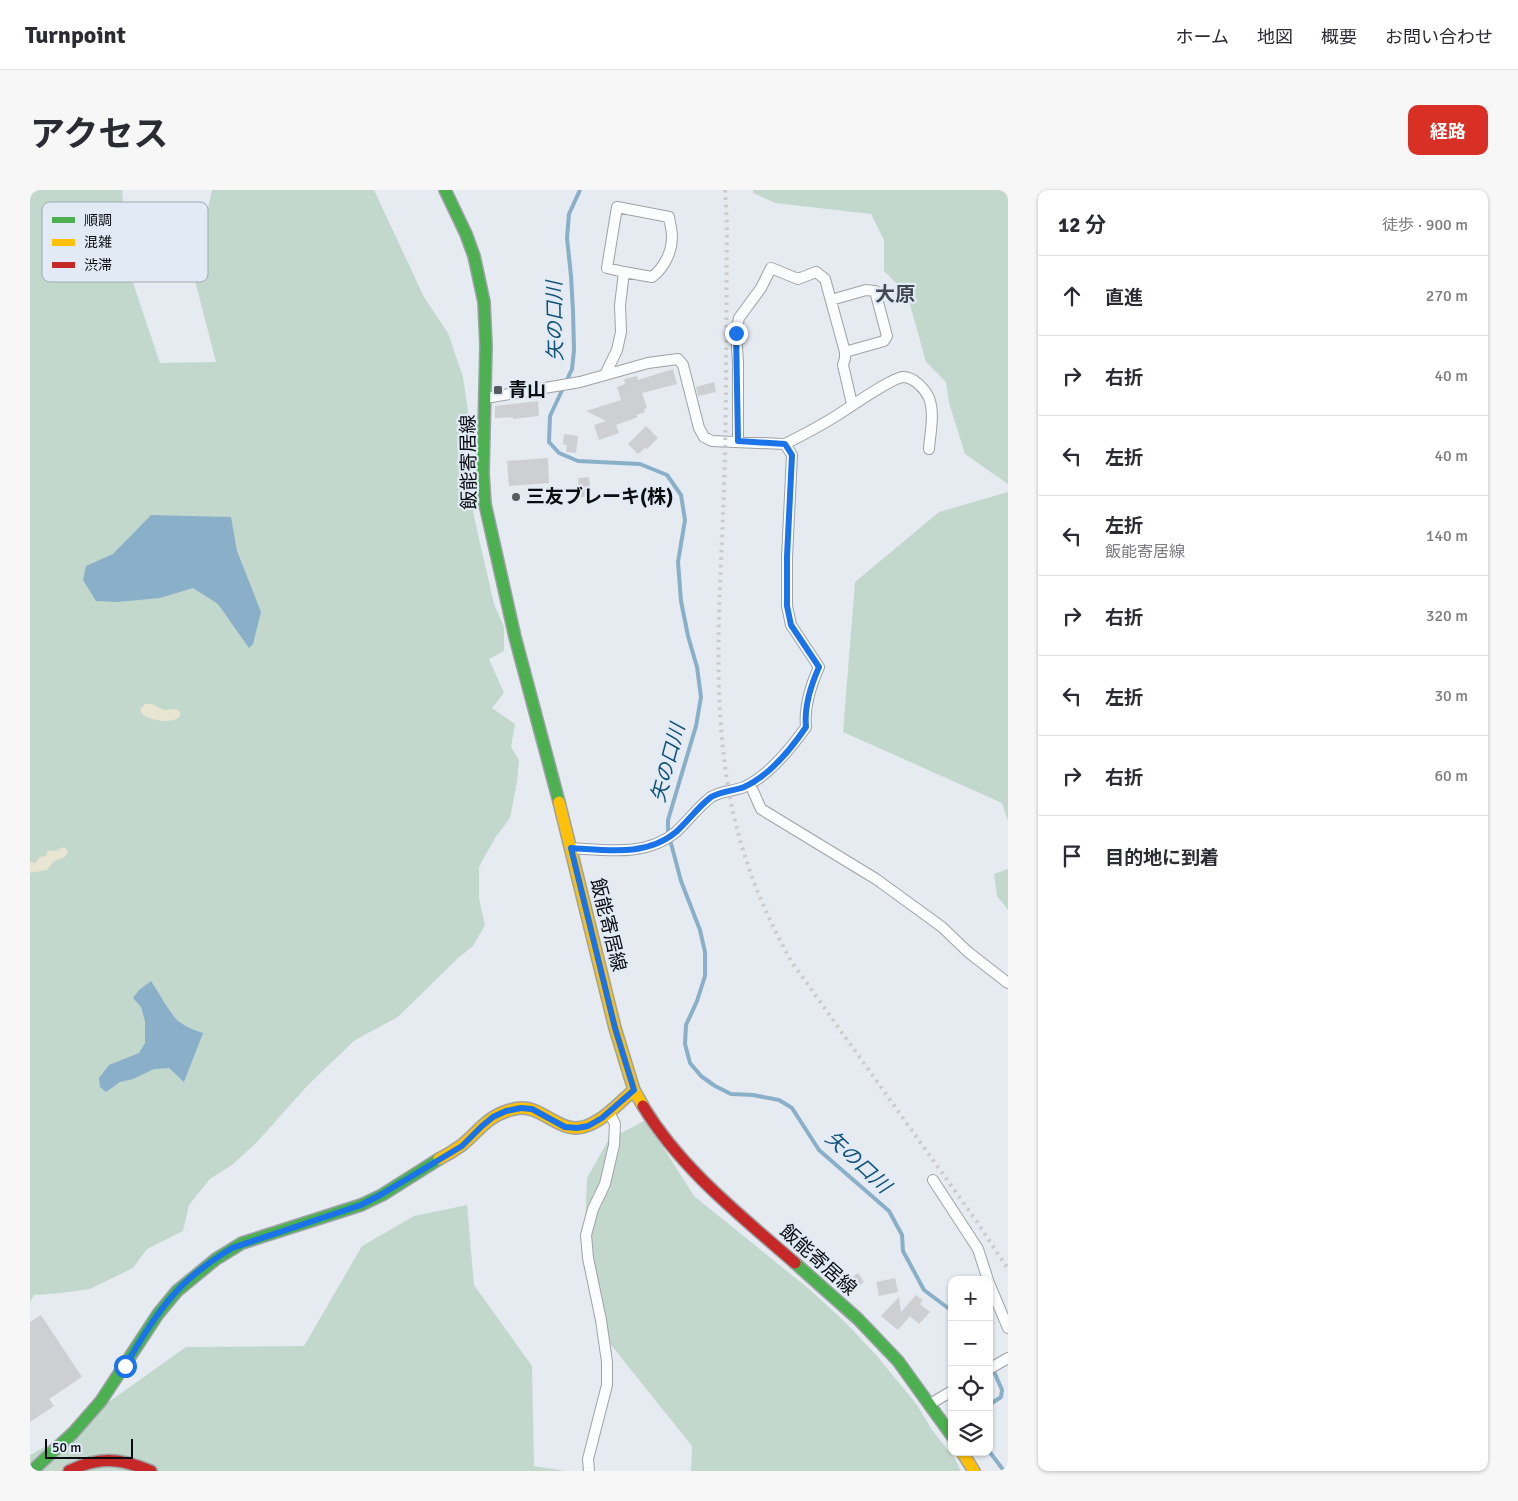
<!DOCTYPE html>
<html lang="ja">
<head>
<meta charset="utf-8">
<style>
  body { margin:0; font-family:Signika,"Noto Sans JP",sans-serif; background:#f7f7f7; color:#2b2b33 }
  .controls { position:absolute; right:15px; bottom:15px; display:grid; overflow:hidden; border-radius:10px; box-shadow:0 1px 4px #0004 }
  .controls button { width:45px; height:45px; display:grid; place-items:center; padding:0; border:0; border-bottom:1px solid #e1e1e2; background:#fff; color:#2b2b33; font:25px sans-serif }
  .scale { position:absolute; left:15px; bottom:12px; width:88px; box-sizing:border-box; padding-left:5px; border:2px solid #0a0d10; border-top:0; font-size:14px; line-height:18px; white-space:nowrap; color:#0a0d10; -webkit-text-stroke:4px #e2ebf5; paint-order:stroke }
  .stop { position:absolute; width:15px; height:15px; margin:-11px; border:4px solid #1a73e8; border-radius:50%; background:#fff }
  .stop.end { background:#1a73e8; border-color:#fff; box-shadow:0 1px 5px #0008 }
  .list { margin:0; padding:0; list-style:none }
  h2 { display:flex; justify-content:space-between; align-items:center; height:65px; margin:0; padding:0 20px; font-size:21px }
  h2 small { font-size:16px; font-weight:400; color:#7c7c81 }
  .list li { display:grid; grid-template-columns:32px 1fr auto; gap:15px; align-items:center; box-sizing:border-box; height:80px; padding:0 20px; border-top:1px solid #e1e1e2 }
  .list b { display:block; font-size:19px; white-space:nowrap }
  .list p { margin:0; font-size:16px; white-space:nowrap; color:#7c7c81 }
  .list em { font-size:16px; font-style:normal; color:#7c7c81 }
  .icon { flex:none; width:28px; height:28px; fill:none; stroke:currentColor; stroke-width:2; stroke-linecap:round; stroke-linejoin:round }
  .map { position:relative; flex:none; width:978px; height:1281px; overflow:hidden; border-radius:10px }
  header { display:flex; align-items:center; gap:30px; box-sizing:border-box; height:70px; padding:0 25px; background:#fff; border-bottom:1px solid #e1e1e2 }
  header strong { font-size:24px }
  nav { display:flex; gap:28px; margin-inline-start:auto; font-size:18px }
  .intro { display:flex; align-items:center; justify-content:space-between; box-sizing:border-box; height:120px; padding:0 30px }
  h1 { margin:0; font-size:35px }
  .button { padding:12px 22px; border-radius:10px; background:#d93025; color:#fff; font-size:18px; font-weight:700 }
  main { display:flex; gap:30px; padding:0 30px }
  aside { flex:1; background:#fff; border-radius:10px; box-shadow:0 1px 4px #0004 }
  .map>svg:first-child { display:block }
  .green { fill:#c3d8cc }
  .sand { fill:#e8e5d3 }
  .water { fill:#89afc9 }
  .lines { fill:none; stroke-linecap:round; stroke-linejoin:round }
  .stream { stroke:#89afc9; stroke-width:4 }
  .building { fill:#cdcfd3 }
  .street-casing { stroke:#9ea2a6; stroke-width:12 }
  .fast-casing { stroke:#9ea2a6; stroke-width:14 }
  .slow-casing { stroke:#9ea2a6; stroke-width:14 }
  .jam-casing { stroke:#9ea2a6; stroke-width:14 }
  .street { stroke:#fbfcfd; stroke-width:10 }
  .fast { stroke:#4caf50; stroke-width:11 }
  .slow { stroke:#ffc107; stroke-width:11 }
  .jam { stroke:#c62828; stroke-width:11 }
  .rail { stroke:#cacbcc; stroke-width:4; stroke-dasharray:2.5 5; stroke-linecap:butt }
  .route { stroke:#1a73e8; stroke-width:6 }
  .poi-dot { fill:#575b5f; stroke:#e2ebf5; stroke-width:2 }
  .labels { text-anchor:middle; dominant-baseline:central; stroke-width:4.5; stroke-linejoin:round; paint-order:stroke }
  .poi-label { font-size:19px; font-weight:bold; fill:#0a0d10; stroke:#e2ebf5; text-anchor:start }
  .street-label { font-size:19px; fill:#0a0d10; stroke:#e2ebf5 }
  .neighbourhood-label { font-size:20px; font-weight:bold; fill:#414850; stroke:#e2ebf5 }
  .water-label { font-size:20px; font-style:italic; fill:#115175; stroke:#e2ebf5 }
  .key { fill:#e2ebf5; stroke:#a1a8b0; stroke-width:1 }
  .key-label { font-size:14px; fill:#0a0d10 }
</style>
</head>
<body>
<header>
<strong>Turnpoint</strong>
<nav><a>ホーム</a><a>地図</a><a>概要</a><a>お問い合わせ</a></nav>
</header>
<div class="intro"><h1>アクセス</h1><a class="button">経路</a></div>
<main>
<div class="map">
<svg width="978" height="1281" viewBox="0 0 978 1281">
  <rect width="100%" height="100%" fill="#e6ebf1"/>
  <path class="green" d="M 0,0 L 92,0 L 100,84 L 130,173 L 186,172 L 163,83 L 182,0 L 344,0 L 394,107 L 418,143 L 433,187 L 441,242 L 440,300 L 445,331 L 464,414 L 474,437 L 474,461 L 459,469 L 474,503 L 462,518 L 485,534 L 481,557 L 489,570 L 487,592 L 480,628 L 465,648 L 449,677 L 449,708 L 455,735 L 443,756 L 427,769 L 368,827 L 325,850 L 278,895 L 227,952 L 202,975 L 180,989 L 159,1015 L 153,1041 L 117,1059 L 103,1078 L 60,1099 L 32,1103 L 4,1105 L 0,1112 Z
    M 723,0 L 978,0 L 978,294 L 935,264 L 919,213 L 916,192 L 896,172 L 877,104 L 854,81 L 854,50 L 841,24 L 745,13 L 723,3 Z
    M 978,302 L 978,631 L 972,613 L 813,542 L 825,392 L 909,322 Z
    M 978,679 L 978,720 L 967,706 L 964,684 Z
    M 616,930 L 664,1006 L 779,1099 L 816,1133 L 847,1166 L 887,1215 L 902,1240 L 925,1269 L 931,1281 L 661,1281 L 662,1256 L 577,1150 L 555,1036 L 557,988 L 579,949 Z
    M 437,1015 L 444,1095 L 502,1176 L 504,1276 L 536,1281 L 0,1281 L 0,1265 L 18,1255 L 156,1157 L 274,1156 L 332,1056 L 384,1026 Z"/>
  <path class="sand" d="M 115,514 L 122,514 L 134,520 L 146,519 L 150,522 L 150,527 C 140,534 123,531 113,525 L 110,519 Z
    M 34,657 L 38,661 C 35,671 28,667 22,673 C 20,675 19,678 17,680 L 0,683 L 0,672 L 5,673 L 10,667 L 17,665 L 17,661 L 21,660 L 25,661 Z"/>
  <path class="water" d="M 121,325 L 201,327 L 207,361 L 231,422 L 223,454 L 219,458 L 188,414 L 163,398 L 130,408 L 87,412 L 66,411 L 53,390 L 56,376 L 83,364 Z
    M 121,791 C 127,800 142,826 148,831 C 156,837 164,840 173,843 L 154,892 L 139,878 L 124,879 L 103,889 L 90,892 L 76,902 L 70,897 L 69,888 L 79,875 L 109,863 L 115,853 L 115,831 L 111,817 L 103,808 L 109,800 Z"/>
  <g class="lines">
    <path class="stream" d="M 550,0 L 539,24 L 537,48 L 541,86 L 543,121 L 544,160 L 542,179 L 520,226 L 519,252 L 529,263 L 548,271 L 610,274 L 637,285 L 651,305 L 655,330 L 648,372 L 651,411 L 658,446 L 667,477 L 671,507 L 666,536 L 638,630 L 638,642 L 651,691 L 670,740 L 675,762 L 675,786 L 667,811 L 656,835 L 655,854 L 660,873 L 671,886 L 685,896 L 701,904 L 723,905 L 749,910 L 762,918 L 789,960 L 859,1021 L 872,1045 L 873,1061 L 894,1100 L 922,1121
      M 959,1170 L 972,1200 L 971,1207 L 959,1215
      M 959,1261 L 974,1281"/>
  </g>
  <path class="building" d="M 643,179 L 647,194 L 612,203 L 617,218 L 614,219 L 615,222 L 606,225 L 608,227 L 586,235 L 589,243 L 569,250 L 564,235 L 576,231 L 556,221 L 591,210 L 587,197 L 595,194 L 594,189 L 607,186 L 608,190 Z
    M 684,192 L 686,202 L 668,206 L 666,197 Z
    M 508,211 L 509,226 L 483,229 L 483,227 L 465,228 L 465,216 Z
    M 616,236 L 628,248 L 617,259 L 615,258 L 608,264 L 598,254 Z
    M 534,244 L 548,246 L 546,263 L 536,262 L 537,255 L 533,254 Z
    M 518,268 L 519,293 L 479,296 L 477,271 Z
    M 559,287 L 561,307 L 549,307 L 548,288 Z
    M 828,1083 L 834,1092 L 823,1101 L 816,1092 Z
    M 865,1088 L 868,1102 L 849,1106 L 846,1092 Z
    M 886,1105 L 893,1110 L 890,1114 L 900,1122 L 889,1134 L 880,1126 L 868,1140 L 851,1126 L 869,1107 L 871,1122 Z
    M 11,1125 L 52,1187 L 19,1209 L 24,1216 L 0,1232 L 0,1132 Z"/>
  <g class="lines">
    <defs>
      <path id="street" d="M 801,110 L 836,100 L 845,101 L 857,146 L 854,151 L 815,162
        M 575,185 L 587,160 L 591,142 L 590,115 L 594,82 L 577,78 L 587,17 L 639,27 C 640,33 642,41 642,47 C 642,62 634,78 622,87 L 594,82
        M 456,208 L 550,192 L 618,173 L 648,169 L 653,175 L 669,238 L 674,247 L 682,251 L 755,254 L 762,265 L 757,367 L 757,416 L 761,435 L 789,477 C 781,495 774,517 776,537 C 761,558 739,586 714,597 C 704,601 691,601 681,607 C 668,617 658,631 646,642 C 616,667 577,660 541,658
        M 708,251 L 708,172 L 706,143 L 709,128 L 731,98 L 741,78 L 768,89 L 786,82 L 795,89 L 815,162 L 815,168 L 813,175 L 822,214
        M 755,254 C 773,245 790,236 806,226 C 819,218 861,188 873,187 C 884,187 895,199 899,208 C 905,224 900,243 899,259
        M 720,594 L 731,619 L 846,689 L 912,737 L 938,762 L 978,793
        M 903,990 L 948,1059 L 958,1090
        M 959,1093 L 978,1138
        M 959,1179 L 978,1168
        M 900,1214 L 922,1201
        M 559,1281 L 558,1269 L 577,1195 L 577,1172 L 571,1130 L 558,1068 L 556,1045 L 563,1019 L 575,994 L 584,955 L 585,934 L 579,922"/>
      <path id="fast" d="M 415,0 L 436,44 L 444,66 L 454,112 L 456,156 L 453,283 L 455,314 L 485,447 L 529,612
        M 765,1073 L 828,1129 L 868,1171 L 922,1246
        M 2,1281 L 43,1243 L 71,1211 L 128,1124 L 147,1101 L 186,1069 L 212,1053 L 331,1015 L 352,1005 L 409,969"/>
      <path id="slow" d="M 529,612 L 585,838 L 604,900 L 613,916
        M 409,969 C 417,965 425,960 432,955 C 447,943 457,927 477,921 C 485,918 495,917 503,920 C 522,927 537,945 559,935 C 576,928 590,912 604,900
        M 932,1262 L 944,1281"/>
      <path id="jam" d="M 613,916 C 651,979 710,1025 765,1073
        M 39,1281 C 69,1266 90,1268 121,1281"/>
    </defs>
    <use href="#street" class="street-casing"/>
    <use href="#fast" class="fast-casing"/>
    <use href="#slow" class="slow-casing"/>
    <use href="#jam" class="jam-casing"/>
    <use href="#street" class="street"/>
    <use href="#fast" class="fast"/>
    <use href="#slow" class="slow"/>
    <use href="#jam" class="jam"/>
    <path class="rail" d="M 695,0 L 697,35 C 696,122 697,209 694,296 C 691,397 681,501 699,602 C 710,663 731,717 761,771 L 945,1029 L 978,1079"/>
  </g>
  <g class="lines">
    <path class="route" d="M 95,1176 C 110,1151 125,1125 145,1103 C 159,1087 184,1069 202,1058 L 331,1015 L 352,1004 L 432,956 L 452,936 L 463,927 L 476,921 L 491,918 L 502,919 L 535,937 L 547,938 L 558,936 L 572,928 L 604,900 L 585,838 L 541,658 C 577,660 616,667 646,642 C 658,631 668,617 681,607 C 691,601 704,601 714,597 C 739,586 761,559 776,537 C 774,517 781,495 789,477 L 761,435 L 757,416 L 757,367 L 762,265 L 755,254 L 708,251 L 706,143"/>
  </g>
  <g class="poi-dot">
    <rect x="463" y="195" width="10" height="10" rx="2.5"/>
    <circle cx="486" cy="307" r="5"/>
  </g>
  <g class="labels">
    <g class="poi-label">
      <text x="478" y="200">青山</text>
      <text x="496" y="307">三友ブレーキ(株)</text>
    </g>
    <g class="street-label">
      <text transform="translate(439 272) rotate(-91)">飯能寄居線</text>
      <text transform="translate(578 735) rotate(76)">飯能寄居線</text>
      <text transform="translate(788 1070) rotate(42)">飯能寄居線</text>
    </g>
    <g class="neighbourhood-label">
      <text x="865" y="104">大原</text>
    </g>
    <g class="water-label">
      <text transform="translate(525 131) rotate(-91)">矢の口川</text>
      <text transform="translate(638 573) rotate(-75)">矢の口川</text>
      <text transform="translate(828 972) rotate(43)">矢の口川</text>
    </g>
  </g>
  <rect x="12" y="12" width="166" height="80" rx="8" class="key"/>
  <rect x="22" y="27" width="23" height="6" fill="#4caf50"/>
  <rect x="22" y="49" width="23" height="7" fill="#ffc107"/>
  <rect x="22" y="72" width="23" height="6" fill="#c62828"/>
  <g class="key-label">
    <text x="54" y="35">順調</text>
    <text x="54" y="57">混雑</text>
    <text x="54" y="80">渋滞</text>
  </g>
</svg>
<div class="controls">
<button>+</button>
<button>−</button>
<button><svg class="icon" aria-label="locate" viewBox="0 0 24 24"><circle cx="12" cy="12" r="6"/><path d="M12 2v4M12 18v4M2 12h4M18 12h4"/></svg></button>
<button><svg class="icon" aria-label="layers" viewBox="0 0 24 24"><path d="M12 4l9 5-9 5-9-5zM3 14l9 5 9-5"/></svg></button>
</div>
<div class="scale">50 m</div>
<div class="stop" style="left:95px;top:1176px"></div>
<div class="stop end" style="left:706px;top:143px"></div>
</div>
<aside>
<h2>12 分<small>徒歩 · 900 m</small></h2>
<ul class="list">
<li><svg class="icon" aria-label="ahead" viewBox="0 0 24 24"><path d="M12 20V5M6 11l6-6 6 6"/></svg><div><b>直進</b></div><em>270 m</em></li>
<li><svg class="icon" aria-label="right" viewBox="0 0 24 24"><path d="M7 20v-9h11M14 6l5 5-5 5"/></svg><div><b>右折</b></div><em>40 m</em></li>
<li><svg class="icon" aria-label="left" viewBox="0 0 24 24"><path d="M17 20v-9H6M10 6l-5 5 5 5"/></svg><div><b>左折</b></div><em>40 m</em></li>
<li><svg class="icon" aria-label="left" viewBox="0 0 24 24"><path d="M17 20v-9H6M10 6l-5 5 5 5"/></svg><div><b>左折</b><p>飯能寄居線</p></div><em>140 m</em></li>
<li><svg class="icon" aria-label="right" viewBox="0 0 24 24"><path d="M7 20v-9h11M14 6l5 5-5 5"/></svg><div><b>右折</b></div><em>320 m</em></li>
<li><svg class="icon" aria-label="left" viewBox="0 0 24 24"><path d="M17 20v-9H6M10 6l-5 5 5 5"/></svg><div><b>左折</b></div><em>30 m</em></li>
<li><svg class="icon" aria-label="right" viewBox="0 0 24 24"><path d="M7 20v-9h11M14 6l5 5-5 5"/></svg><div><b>右折</b></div><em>60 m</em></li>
<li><svg class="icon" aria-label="arrive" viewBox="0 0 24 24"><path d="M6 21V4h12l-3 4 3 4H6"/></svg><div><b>目的地に到着</b></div></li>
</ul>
</aside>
</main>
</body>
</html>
